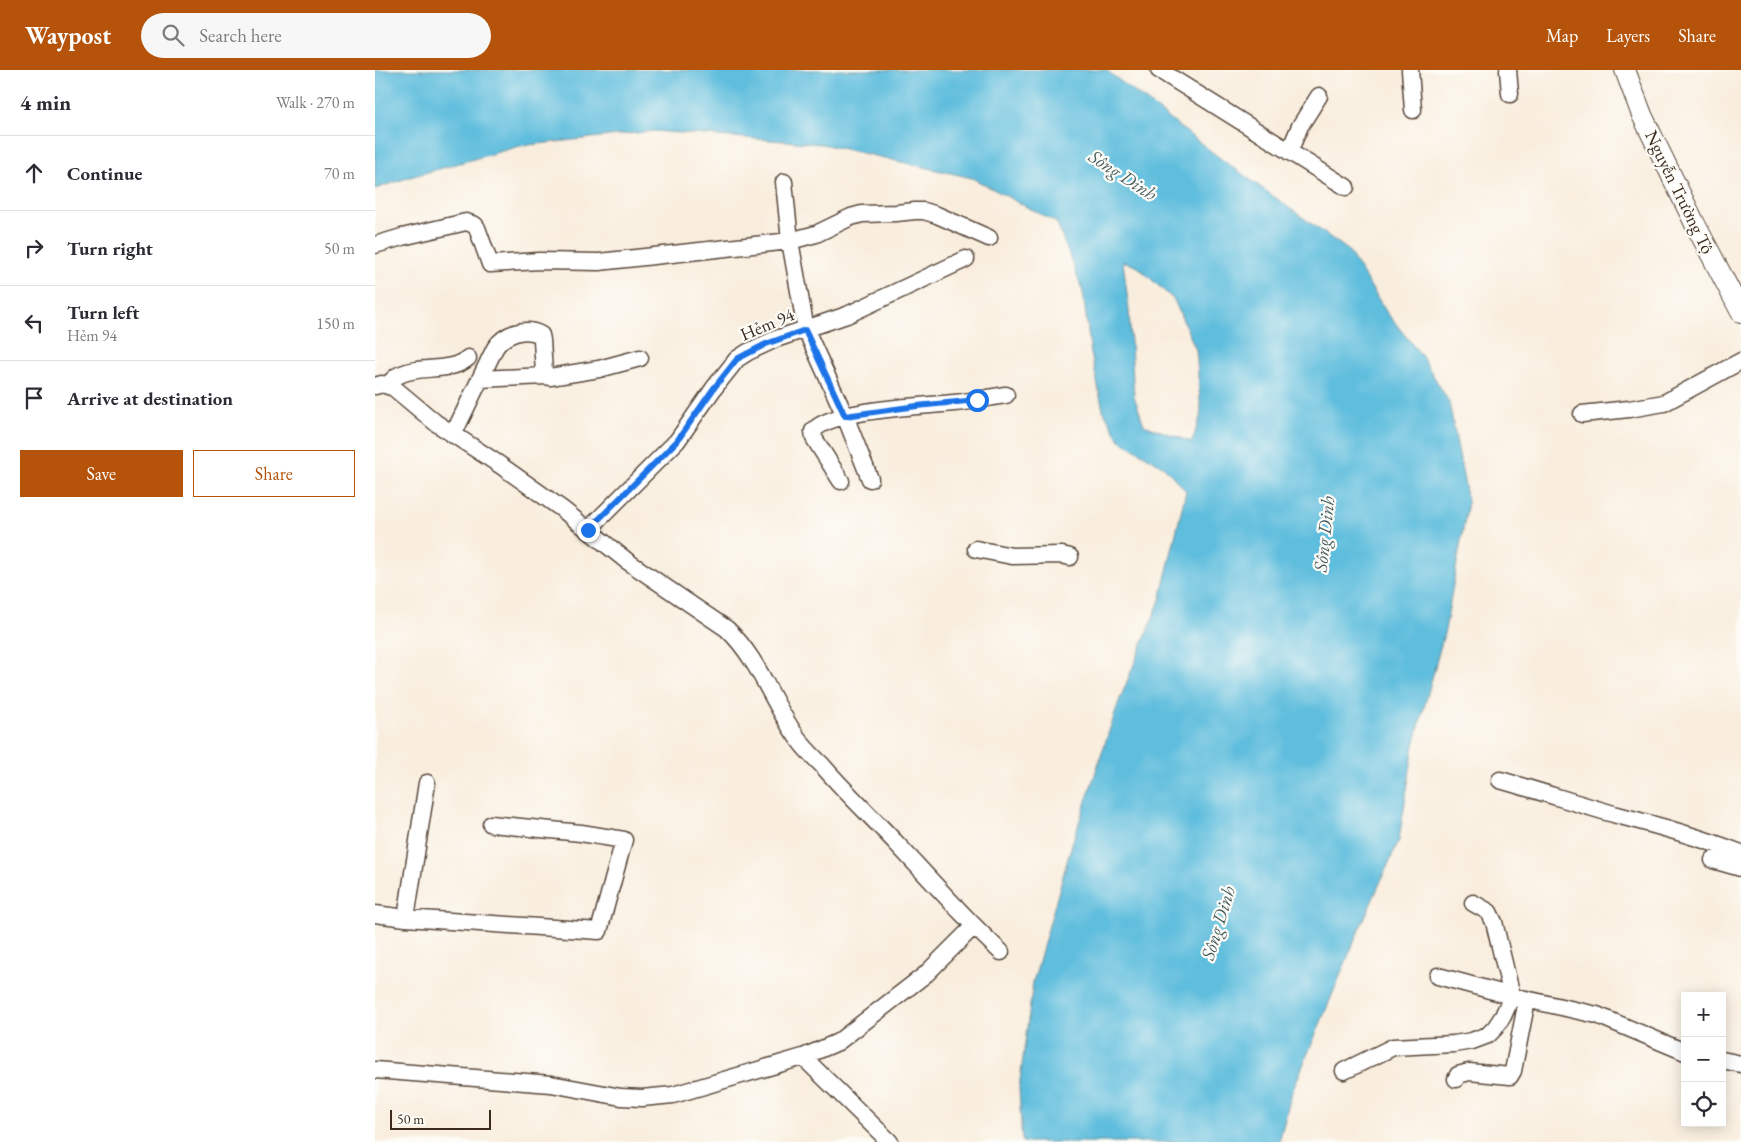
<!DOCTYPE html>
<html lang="en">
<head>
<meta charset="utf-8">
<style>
  body { margin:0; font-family:"EB Garamond",serif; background:#f7f7f7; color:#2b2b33 }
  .controls { position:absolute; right:15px; bottom:15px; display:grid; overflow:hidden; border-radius:0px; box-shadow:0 2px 12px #0003 }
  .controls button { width:45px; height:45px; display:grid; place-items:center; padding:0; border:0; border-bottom:1px solid #e1e1e2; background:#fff; color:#2b2b33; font:25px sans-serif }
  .scale { position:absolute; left:15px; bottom:12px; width:101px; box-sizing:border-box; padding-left:5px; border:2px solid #3b2a1e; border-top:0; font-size:14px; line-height:18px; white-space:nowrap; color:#3b2a1e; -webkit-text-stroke:4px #fdfcf7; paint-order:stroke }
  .stop { position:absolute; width:15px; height:15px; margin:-11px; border:4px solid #1a73e8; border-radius:50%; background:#fff }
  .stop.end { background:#1a73e8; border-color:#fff; box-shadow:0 1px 5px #0008 }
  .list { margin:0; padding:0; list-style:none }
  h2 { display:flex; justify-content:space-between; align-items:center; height:65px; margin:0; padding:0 20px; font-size:21px }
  h2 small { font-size:16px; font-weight:400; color:#7c7c81 }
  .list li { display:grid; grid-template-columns:32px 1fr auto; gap:15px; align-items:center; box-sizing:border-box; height:75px; padding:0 20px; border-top:1px solid #e1e1e2 }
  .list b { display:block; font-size:19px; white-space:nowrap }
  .list p { margin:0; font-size:16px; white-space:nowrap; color:#7c7c81 }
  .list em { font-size:16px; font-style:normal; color:#7c7c81 }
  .actions { display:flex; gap:10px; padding:15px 20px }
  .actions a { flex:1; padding:11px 0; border:1px solid #b45309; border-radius:0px; text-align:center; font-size:18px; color:#b45309 }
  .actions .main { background:#b45309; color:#fff }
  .icon { flex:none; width:28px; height:28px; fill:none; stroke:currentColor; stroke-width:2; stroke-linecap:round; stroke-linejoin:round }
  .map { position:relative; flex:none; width:1366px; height:1072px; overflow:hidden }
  header { display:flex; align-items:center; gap:30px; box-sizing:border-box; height:70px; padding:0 25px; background:#b45309; color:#fff }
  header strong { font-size:24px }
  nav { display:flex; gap:28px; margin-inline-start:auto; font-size:18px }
  .search { width:350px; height:45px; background:#f7f7f7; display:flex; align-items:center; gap:12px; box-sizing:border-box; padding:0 18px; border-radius:28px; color:#7c7c81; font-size:19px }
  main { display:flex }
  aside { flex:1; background:#fff }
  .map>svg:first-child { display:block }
  .water { fill:#5fbddd; stroke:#4d747e; fill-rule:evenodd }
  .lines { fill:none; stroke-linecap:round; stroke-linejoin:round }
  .minor-casing { stroke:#58473b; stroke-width:19 }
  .tertiary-casing { stroke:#58473b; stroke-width:22 }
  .minor { stroke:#fff; stroke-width:16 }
  .tertiary { stroke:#fff; stroke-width:20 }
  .route { stroke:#1a73e8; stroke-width:6 }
  .labels { text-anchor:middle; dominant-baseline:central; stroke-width:4.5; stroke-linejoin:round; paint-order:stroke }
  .street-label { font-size:18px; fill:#3b2a1e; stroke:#fdfcf7 }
  .water-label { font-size:19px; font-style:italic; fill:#485d61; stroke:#fdfcf7 }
</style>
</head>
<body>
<header>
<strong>Waypost</strong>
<div class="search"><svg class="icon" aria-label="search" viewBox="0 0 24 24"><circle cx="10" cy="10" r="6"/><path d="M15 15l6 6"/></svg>Search here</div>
<nav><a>Map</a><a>Layers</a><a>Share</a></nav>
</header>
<main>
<aside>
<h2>4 min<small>Walk · 270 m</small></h2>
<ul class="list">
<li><svg class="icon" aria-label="ahead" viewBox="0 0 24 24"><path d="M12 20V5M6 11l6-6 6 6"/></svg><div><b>Continue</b></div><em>70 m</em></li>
<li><svg class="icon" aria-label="right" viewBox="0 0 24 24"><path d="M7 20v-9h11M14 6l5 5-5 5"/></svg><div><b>Turn right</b></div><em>50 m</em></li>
<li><svg class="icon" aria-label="left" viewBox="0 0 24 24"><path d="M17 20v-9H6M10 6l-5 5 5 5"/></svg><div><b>Turn left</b><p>Hẻm 94</p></div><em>150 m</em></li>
<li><svg class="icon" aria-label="arrive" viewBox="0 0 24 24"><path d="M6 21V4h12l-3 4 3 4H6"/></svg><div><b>Arrive at destination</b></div></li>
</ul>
<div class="actions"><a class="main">Save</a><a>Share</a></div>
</aside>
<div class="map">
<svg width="1366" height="1072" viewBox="0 0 1366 1072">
  <rect width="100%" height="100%" fill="#fdfcf7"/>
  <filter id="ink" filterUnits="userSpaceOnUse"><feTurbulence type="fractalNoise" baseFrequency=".02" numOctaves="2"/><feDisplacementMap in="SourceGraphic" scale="10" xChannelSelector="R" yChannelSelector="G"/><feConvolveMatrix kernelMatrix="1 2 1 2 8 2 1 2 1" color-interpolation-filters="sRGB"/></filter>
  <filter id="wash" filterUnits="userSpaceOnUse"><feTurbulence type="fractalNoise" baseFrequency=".0096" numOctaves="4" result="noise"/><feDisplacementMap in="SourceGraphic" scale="20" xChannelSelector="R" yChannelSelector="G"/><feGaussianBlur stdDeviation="1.12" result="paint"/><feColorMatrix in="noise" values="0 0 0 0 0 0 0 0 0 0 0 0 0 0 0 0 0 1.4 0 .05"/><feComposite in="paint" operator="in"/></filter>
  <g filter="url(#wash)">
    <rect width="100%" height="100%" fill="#f9eede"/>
    <path class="water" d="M 0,0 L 731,0 L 845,88 L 973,180 L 1012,243 L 1046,285 L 1074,332 L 1093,432 L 1070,560 L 1039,675 L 1024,770 L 982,865 L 917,1022 L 904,1072 L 647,1072 L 644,1018 L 658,912 L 697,774 L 743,634 L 785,530 L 811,421 L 789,397 L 745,370 L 728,340 L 715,278 L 708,222 L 682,153 L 597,108 L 447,74 L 279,61 L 145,76 L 35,107 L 0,119 ZM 748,191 L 763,197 L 799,230 L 821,280 L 826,344 L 817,372 L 769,355 L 759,326 L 754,240 Z"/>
  </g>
  <g filter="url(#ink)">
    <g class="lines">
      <defs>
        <path id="minor" d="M 784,0 L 971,117
          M 1035,0 L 1038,40
          M 1133,0 L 1135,24
          M 914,82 L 925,56 L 944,26
          M 409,112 L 415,171 L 431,260 L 470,346 L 495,409
          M 0,175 L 27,167 L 91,152 L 100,155 L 102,158 L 115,194 L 164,191 L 224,192 L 415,171 L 441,164 L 476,147 L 487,144 L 521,143 L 540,141 L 549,141 L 562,145 L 614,168
          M 105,309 L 171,306
          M 12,315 C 16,312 20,307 24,305 C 46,294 74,304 93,288
          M 0,316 L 7,314 L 19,318 L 61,353 L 125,395 L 187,439 L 252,491 L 352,559 C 385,590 397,634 424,670 C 430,679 439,687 447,695 C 471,723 498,748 523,775 C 557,811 589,848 626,882
          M 1207,344 L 1254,339 L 1289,333 L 1366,291
          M 78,365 L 120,278 C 129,264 150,256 166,265 L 167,270 L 169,303 L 175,307 L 224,299 L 265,288
          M 466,411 L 439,368 L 438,361 C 457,338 557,336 589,332 C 603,330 617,327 631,325
          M 213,460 L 302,371 L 339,318 L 362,289 L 373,282 L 401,269 L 472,245 L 591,189
          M 601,479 L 637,486 L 687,485 L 695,487
          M 1125,710 C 1164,721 1203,734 1242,745 C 1284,756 1325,767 1366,783
          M 1338,790 L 1366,798
          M 0,844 L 31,848 L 224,861 L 249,770 L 206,763 L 116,754
          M 31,848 L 52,713
          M 1063,906 L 1137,926 L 1222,945 L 1310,982
          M 428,987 L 515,1072
          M 1347,990 L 1366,994
          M 0,1000 L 176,1014 L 246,1027 L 267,1028 L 298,1025 L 428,987 L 463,972 L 551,904 L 598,857
          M 969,1001 L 1018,977 L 1079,974 L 1097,971 L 1113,965 L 1120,958 L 1128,946 L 1137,926 L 1119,852 L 1114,842 L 1098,833
          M 1081,1009 L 1083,1005 L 1094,1002 L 1135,1006 L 1138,1001 L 1152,930"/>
        <path id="tertiary" d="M 1250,0 L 1267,45 L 1320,154 L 1366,242"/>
      </defs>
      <use href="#minor" class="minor-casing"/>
      <use href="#tertiary" class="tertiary-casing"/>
      <use href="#minor" class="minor"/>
      <use href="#tertiary" class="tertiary"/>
    </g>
  </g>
  <g class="lines" filter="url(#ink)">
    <path class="route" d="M 213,460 L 302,371 L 339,318 L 362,289 L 391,274 L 430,260 L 470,346 L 542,336 L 602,330"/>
  </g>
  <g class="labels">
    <g class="street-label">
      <text transform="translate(1305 122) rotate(64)">Nguyễn Trường Tộ</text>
      <text transform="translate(392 254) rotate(-23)">Hẻm 94</text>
    </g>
    <g class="water-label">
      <text transform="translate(748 105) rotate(33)">Sông Dinh</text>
      <text transform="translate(949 464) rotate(-84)">Sông Dinh</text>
      <text transform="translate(843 853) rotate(-73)">Sông Dinh</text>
    </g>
  </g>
</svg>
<div class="controls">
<button>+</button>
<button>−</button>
<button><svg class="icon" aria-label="locate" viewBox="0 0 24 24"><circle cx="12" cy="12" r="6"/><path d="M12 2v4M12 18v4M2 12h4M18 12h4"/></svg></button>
</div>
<div class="scale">50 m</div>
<div class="stop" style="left:602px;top:330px"></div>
<div class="stop end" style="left:213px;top:460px"></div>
</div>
</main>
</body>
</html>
